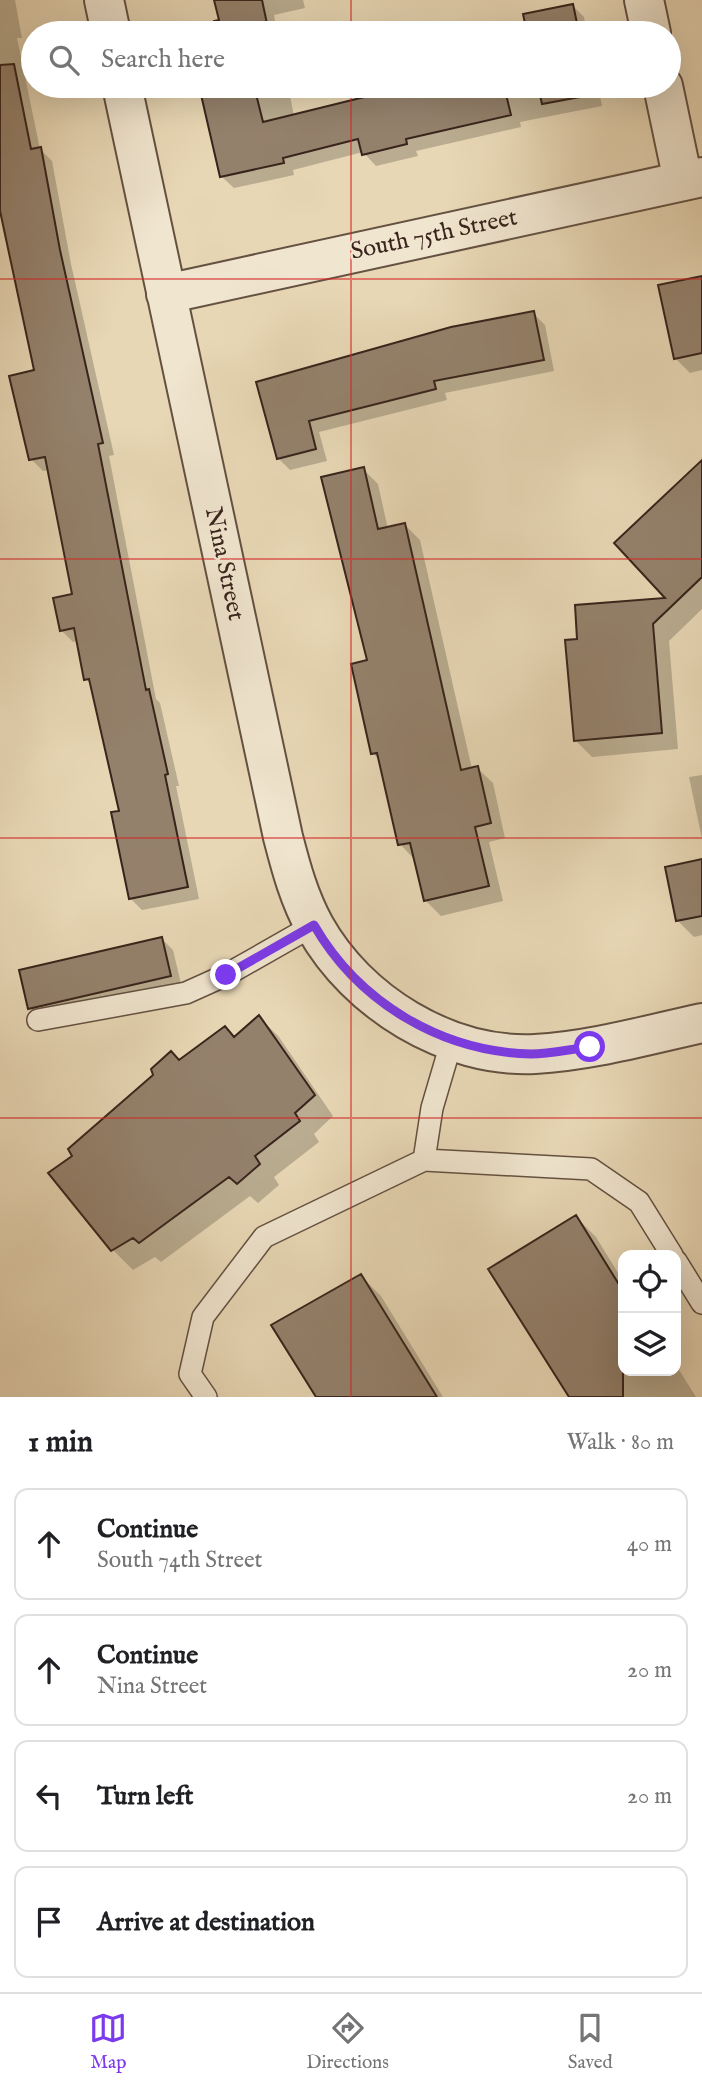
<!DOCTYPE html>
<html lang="en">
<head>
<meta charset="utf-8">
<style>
  body { margin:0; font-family:"IM FELL English",serif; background:#f6f6f6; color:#202124 }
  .controls { position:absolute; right:21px; bottom:21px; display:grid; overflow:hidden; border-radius:14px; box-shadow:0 7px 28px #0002 }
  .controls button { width:63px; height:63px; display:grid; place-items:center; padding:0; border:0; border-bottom:2px solid #e0e0e0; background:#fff; color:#202124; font:35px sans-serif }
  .stop { position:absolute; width:21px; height:21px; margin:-16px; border:5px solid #7c3aed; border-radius:50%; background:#fff }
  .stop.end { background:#7c3aed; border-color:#fff; box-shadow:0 2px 7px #0008 }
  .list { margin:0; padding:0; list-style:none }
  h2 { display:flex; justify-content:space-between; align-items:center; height:91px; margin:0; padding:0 28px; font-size:30px }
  h2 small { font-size:23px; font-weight:400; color:#757577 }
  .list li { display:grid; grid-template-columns:46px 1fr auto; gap:21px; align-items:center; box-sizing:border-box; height:112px; margin:0 14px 14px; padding:0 14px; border:2px solid #e0e0e0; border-radius:14px }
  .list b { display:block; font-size:26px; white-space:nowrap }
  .list p { margin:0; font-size:23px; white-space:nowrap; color:#757577 }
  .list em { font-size:23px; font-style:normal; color:#757577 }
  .icon { flex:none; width:38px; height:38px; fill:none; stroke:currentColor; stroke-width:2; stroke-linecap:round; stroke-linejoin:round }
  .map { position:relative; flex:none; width:702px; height:1397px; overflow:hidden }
  .search { position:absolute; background:#fff; box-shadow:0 7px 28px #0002; left:21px; right:21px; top:21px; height:77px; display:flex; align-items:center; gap:18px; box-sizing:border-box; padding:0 24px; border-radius:38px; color:#757577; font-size:26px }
  .sheet { height:595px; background:#fff }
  nav { display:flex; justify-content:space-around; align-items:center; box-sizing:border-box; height:98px; border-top:2px solid #e0e0e0; background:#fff; font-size:19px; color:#757577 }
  nav a { display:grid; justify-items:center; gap:4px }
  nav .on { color:#7c3aed }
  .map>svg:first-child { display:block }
  .shadow { fill:#0003 }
  .building { fill:#94816c; stroke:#38241c; stroke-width:2 }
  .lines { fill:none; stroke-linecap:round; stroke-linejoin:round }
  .lane-casing { stroke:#645142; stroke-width:24 }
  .street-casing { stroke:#645142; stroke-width:42 }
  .lane { stroke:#f0e5cf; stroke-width:21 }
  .street { stroke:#f0e5cf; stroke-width:38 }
  .route { stroke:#7c3aed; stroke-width:9 }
  .grid { fill:none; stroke:#d62828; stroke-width:2; stroke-opacity:0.55 }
  .labels { text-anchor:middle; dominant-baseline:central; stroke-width:5; stroke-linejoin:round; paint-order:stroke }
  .street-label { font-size:24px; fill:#38241c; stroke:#f0e5cf }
</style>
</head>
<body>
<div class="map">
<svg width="702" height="1397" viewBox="0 0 702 1397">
  <rect width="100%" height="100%" fill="#e8d7b5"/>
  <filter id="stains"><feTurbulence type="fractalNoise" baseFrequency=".00286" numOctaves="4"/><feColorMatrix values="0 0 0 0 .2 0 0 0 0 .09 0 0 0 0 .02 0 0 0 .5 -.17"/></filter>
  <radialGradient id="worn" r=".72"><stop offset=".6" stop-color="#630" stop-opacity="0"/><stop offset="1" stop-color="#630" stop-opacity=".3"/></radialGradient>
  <path class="shadow" d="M 0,0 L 15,0 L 22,38 L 17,38 L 40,149 L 52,161 L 71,264 L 114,455 L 109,456 L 156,699 L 160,703 L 179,786 L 176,786 L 199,899 L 142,910 L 130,898 L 121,812 L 92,685 L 86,679 L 78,641 L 73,642 L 61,630 L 74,595 L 49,470 L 43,471 L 31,459 L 36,371 L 0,201 Z
    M 215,0 L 303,0 L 305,8 L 274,15 L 277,33 L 220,33 L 223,33 Z
    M 572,5 L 584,17 L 587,33 L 529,33 L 525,15 Z
    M 210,86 L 288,86 L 294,116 L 404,89 L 403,86 L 598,86 L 602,106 L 520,122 L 521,127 L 416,151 L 418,156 L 376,166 L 363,152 L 293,170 L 294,175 L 234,188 L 222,177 L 201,88 Z
    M 702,278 L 702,370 L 690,373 L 675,358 Z
    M 533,313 L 545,325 L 554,371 L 445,393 L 447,400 L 319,432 L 327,461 L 290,470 L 278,458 L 259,383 Z
    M 363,469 L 378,484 L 388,529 L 405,525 L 420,540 L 472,769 L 477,768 L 493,783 L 505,838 L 489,842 L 503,901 L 441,916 L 426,901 L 415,860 L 400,844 L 380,761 L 373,753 Z
    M 702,473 L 702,609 L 669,641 L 678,749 L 592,757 L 575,740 L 579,641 L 669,599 Z
    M 702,775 L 702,839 L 689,777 Z
    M 702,861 L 702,935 L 694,937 L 677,920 Z
    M 161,938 L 173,950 L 182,988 L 41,1020 L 30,1008 Z
    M 259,1017 L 279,1037 L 333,1116 L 314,1134 L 319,1142 L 274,1177 L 279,1185 L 258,1203 L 250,1196 L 161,1262 L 155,1257 L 133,1270 L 113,1250 L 74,1157 L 180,1062 L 225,1028 L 235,1038 Z
    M 576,1217 L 596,1237 L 623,1281 L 623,1371 L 676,1371 L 676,1365 L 696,1397 L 571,1397 Z
    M 361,1276 L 381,1296 L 443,1397 L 318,1397 Z"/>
  <path class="building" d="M 214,0 L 262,0 L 269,33 L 216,33 L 214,21 L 219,20 Z
    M 573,4 L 579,33 L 527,33 L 523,14 Z
    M 14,64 L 31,149 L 41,147 L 60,250 L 103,443 L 98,444 L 146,690 L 149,689 L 168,774 L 165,775 L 188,887 L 129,899 L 111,812 L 119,811 L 89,679 L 84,680 L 74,628 L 60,631 L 53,598 L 72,594 L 45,457 L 29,460 L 9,376 L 34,370 L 0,211 L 0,65 Z
    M 199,86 L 254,86 L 263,122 L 409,86 L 504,86 L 511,115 L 406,139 L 407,144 L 362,155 L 358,139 L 283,158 L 284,163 L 220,177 Z
    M 538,86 L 589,86 L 591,95 L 542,104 Z
    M 702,276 L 702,353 L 674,359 L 658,285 Z
    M 534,311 L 544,360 L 434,381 L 436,389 L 309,421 L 316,449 L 277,459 L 256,382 L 451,327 Z
    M 702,460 L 702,577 L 653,624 L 662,733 L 574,741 L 565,640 L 577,639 L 575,605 L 665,598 L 614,543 Z
    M 364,467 L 378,529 L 405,523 L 461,770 L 478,766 L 491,823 L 475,827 L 489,886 L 424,901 L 410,843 L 398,845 L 377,753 L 371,754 L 351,664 L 367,660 L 321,477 Z
    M 702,859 L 702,916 L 676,921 L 665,867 Z
    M 162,937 L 171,976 L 28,1009 L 19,970 Z
    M 259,1015 L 315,1095 L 295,1113 L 300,1121 L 255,1156 L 260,1164 L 237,1184 L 229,1177 L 139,1243 L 133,1238 L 111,1251 L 48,1173 L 72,1156 L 68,1149 L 153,1075 L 151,1069 L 171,1051 L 179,1060 L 225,1026 L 234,1037 Z
    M 576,1215 L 623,1291 L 623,1397 L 569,1397 L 488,1269 Z
    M 361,1274 L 437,1397 L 316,1397 L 271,1325 Z"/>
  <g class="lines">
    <defs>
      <path id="lane" d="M 38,1020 L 186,993 L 226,975 L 314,925
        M 424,1160 L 432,1108 L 452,1040
        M 676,1261 L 702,1303
        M 206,1397 L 190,1374 L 203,1317 L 264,1237 L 424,1160 L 591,1169 L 639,1202 L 672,1255"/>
      <path id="street" d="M 104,0 L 111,33
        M 644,0 L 651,33
        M 122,86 L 283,837 C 291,868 299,898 315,927 C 357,1002 447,1058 535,1054 C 591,1051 647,1035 702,1023
        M 663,86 L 683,181
        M 166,294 L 702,177"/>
    </defs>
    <use href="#lane" class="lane-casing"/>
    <use href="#street" class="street-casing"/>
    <use href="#lane" class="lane"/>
    <use href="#street" class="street"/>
  </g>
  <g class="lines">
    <path class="route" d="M 226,975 L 314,925 C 359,1003 442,1052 531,1054 C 550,1054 571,1049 590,1047"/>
  </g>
  <path class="grid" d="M 351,0 L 351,33M 351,86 L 351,1397M 0,279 L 702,279M 0,559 L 702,559M 0,838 L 702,838M 0,1118 L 702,1118"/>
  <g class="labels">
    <g class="street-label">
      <text transform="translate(434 235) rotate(-12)">South 75th Street</text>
      <text transform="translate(224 564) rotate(78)">Nina Street</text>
    </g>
  </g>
  <rect width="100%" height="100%" filter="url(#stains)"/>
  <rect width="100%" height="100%" fill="url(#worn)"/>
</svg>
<div class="controls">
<button><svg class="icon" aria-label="locate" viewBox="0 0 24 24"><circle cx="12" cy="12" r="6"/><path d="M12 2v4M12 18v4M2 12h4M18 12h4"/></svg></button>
<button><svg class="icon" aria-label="layers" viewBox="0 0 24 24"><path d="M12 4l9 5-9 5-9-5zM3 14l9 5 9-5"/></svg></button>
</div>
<div class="stop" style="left:590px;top:1047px"></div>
<div class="stop end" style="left:226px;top:975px"></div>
<div class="search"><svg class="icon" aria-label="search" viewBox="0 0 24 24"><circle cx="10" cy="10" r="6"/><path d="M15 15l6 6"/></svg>Search here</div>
</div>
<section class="sheet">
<h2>1 min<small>Walk · 80 m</small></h2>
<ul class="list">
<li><svg class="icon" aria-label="ahead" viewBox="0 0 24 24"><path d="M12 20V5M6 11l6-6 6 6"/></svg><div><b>Continue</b><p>South 74th Street</p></div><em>40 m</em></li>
<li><svg class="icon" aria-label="ahead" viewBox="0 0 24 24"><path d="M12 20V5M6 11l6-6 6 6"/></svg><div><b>Continue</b><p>Nina Street</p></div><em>20 m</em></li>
<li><svg class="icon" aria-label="left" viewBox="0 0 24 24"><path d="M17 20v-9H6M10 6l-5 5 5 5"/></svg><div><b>Turn left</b></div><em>20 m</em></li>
<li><svg class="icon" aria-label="arrive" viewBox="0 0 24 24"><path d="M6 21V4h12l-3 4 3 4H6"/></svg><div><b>Arrive at destination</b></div></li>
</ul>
</section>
<nav>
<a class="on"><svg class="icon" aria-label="map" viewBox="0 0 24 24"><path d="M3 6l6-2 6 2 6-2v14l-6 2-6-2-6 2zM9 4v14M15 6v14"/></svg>Map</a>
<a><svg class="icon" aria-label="directions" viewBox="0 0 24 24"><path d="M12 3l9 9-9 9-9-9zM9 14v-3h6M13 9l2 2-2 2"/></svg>Directions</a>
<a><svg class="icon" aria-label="saved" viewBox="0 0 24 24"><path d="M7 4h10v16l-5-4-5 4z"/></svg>Saved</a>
</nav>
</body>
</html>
